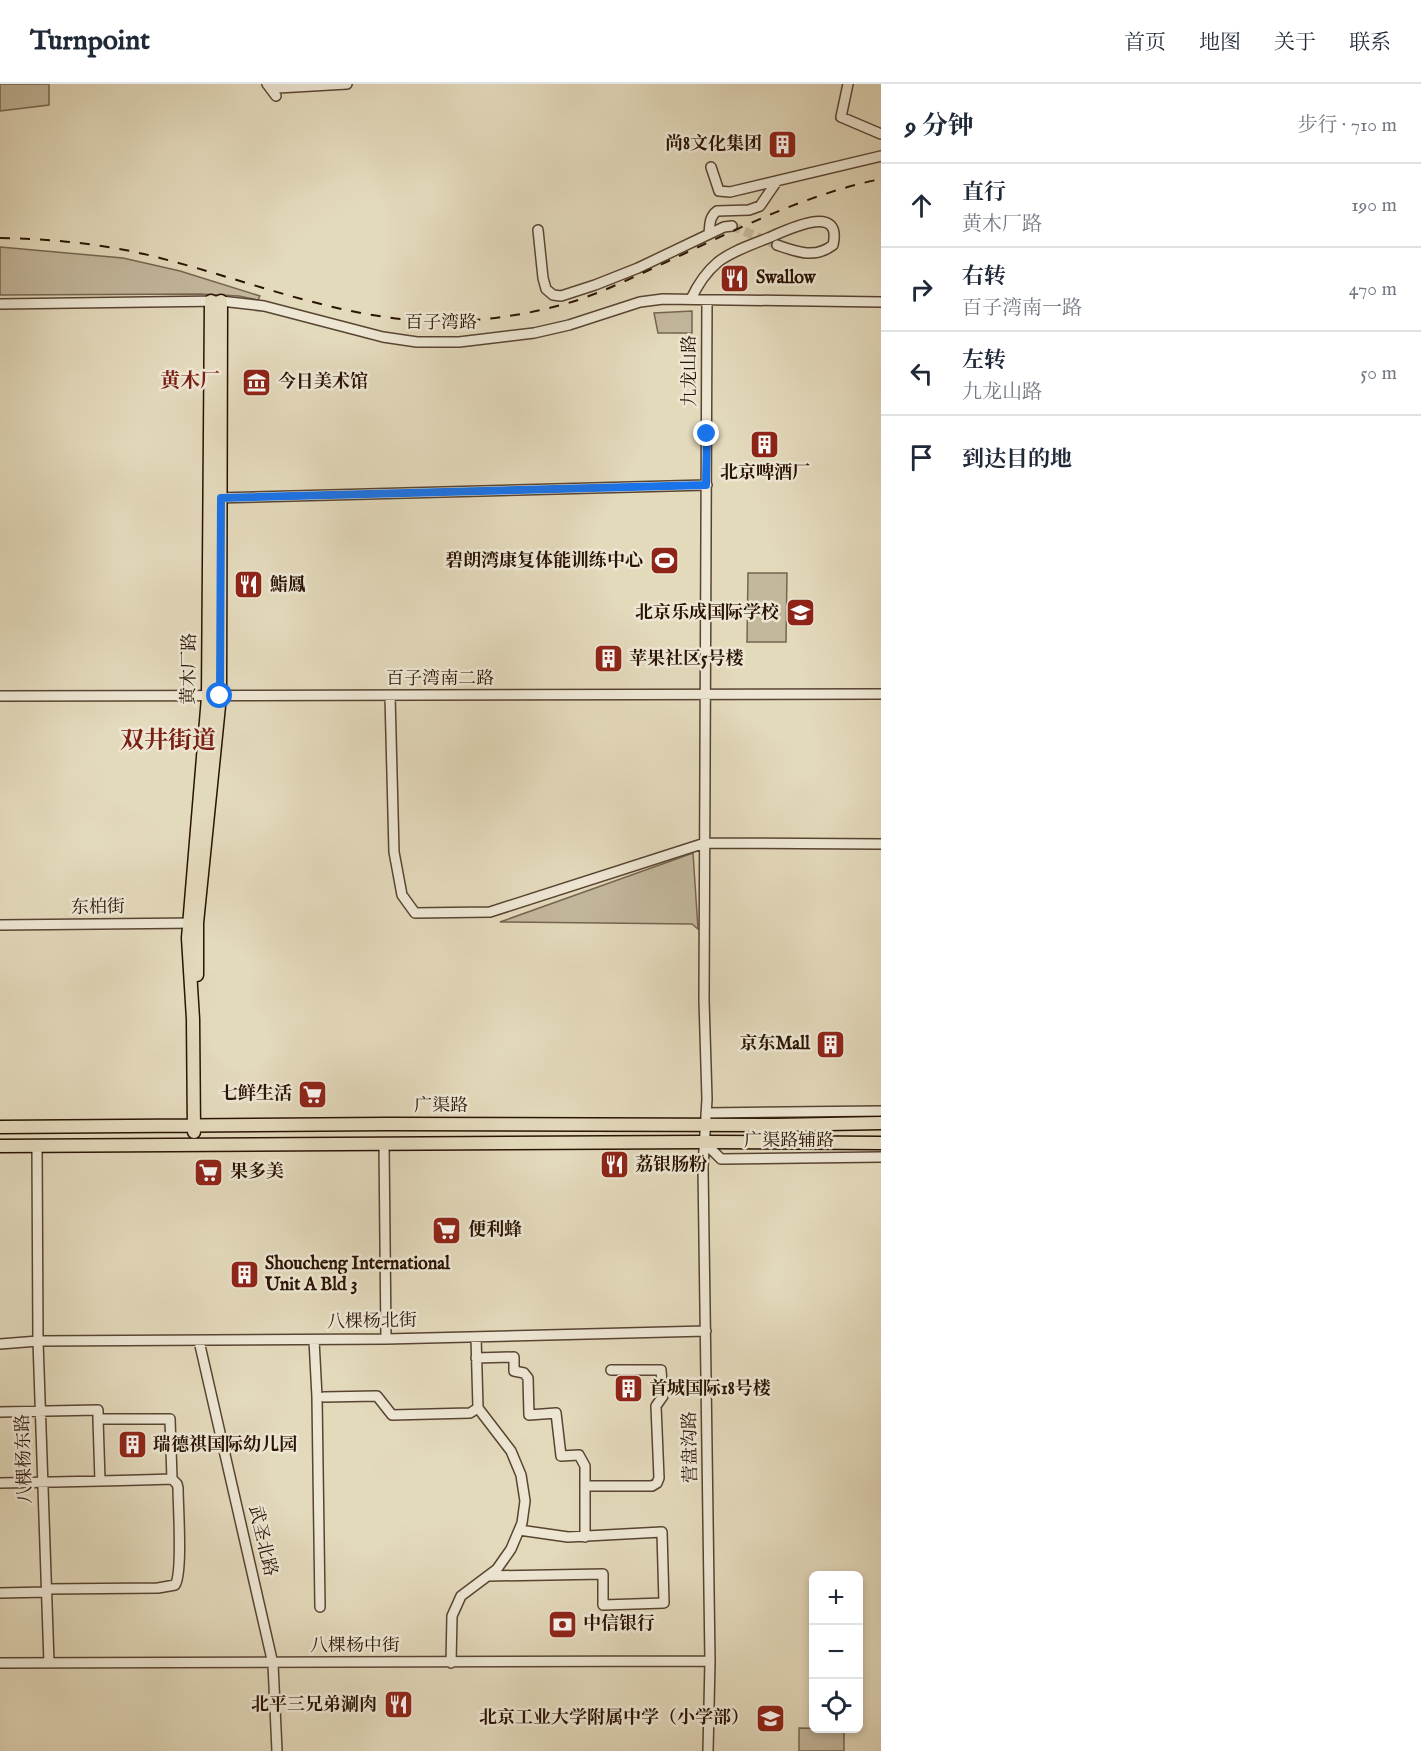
<!DOCTYPE html>
<html lang="zh">
<head>
<meta charset="utf-8">
<style>
  body { margin:0; font-family:"IM FELL English","Noto Serif SC",serif; background:#f2f2f3; color:#1f2937 }
  .controls { position:absolute; right:18px; bottom:18px; display:grid; overflow:hidden; border-radius:9px; box-shadow:0 3px 9px #0003 }
  .controls button { width:54px; height:54px; display:grid; place-items:center; padding:0; border:0; border-bottom:2px solid #e0e1e3; background:#fff; color:#1f2937; font:30px sans-serif }
  .stop { position:absolute; width:18px; height:18px; margin:-14px; border:4px solid #1a73e8; border-radius:50%; background:#fff }
  .stop.end { background:#1a73e8; border-color:#fff; box-shadow:0 2px 6px #0008 }
  .list { margin:0; padding:0; list-style:none }
  h2 { display:flex; justify-content:space-between; align-items:center; height:78px; margin:0; padding:0 24px; font-size:26px }
  h2 small { font-size:20px; font-weight:400; color:#747a83 }
  .list li { display:grid; grid-template-columns:39px 1fr auto; gap:18px; align-items:center; box-sizing:border-box; height:84px; padding:0 24px; border-top:2px solid #e0e1e3 }
  .list b { display:block; font-size:22px; white-space:nowrap }
  .list p { margin:0; font-size:20px; white-space:nowrap; color:#747a83 }
  .list em { font-size:20px; font-style:normal; color:#747a83 }
  .icon { flex:none; width:33px; height:33px; fill:none; stroke:currentColor; stroke-width:2; stroke-linecap:round; stroke-linejoin:round }
  .map { position:relative; flex:none; width:881px; height:1667px; overflow:hidden }
  header { display:flex; align-items:center; gap:36px; box-sizing:border-box; height:84px; padding:0 30px; background:#fff; border-bottom:2px solid #e0e1e3 }
  header strong { font-size:28px }
  nav { display:flex; gap:33px; margin-inline-start:auto; font-size:21px }
  main { display:flex }
  aside { flex:1; background:#fff }
  .map>svg:first-child { display:block }
  .green { fill:#c3b79c; stroke:#766550; stroke-width:1.5 }
  .lines { fill:none; stroke-linecap:round; stroke-linejoin:round }
  .minor-tunnel { stroke:#c7bb9f; stroke-width:9; stroke-dasharray:9 4.5; stroke-linecap:butt }
  .minor-casing { stroke:#584431; stroke-width:12 }
  .major-casing { stroke:#291303; stroke-width:15 }
  .minor { stroke:#ede6d3; stroke-width:9 }
  .major { stroke:#e3d9bb; stroke-width:12 }
  .rail { stroke:#291303; stroke-width:2; stroke-dasharray:10 10; stroke-linecap:butt }
  .route { stroke:#1a73e8; stroke-width:8 }
  .labels { text-anchor:middle; dominant-baseline:central; stroke-width:5; stroke-linejoin:round; paint-order:stroke }
  .poi-label { font-size:18px; font-weight:bold; fill:#291303; stroke:#ede6d3; text-anchor:start }
  .street-label { font-size:18px; fill:#291303; stroke:#ede6d3 }
  .neighbourhood-label { font-size:20px; font-weight:bold; fill:#7a1f14; stroke:#ede6d3 }
  .district-label { font-size:24px; font-weight:bold; fill:#7a1f14; stroke:#ede6d3 }
</style>
</head>
<body>
<header>
<strong>Turnpoint</strong>
<nav><a>首页</a><a>地图</a><a>关于</a><a>联系</a></nav>
</header>
<main>
<div class="map">
<svg width="881" height="1667" viewBox="0 0 881 1667">
  <rect width="100%" height="100%" fill="#e3d9bb"/>
  <filter id="stains"><feTurbulence type="fractalNoise" baseFrequency=".00333" numOctaves="4"/><feColorMatrix values="0 0 0 0 .2 0 0 0 0 .09 0 0 0 0 .02 0 0 0 .5 -.17"/></filter>
  <radialGradient id="worn" r=".72"><stop offset=".6" stop-color="#630" stop-opacity="0"/><stop offset="1" stop-color="#630" stop-opacity=".3"/></radialGradient>
  <path class="green" d="M 0,0 L 49,0 L 49,21 L 0,27 Z
    M 0,163 L 123,174 L 180,187 L 260,212 L 258,216 L 239,212 L 200,210 L 0,211 Z
    M 692,227 L 692,249 L 658,249 L 654,229 Z
    M 748,489 L 787,489 L 786,558 L 747,558 Z
    M 693,769 L 698,845 L 692,840 L 500,838 Z
    M 799,1644 L 844,1645 L 844,1667 L 799,1667 Z"/>
  <g class="lines">
    <path class="minor-tunnel" d="M 732,142 L 777,161"/>
    <defs>
      <path id="minor" d="M 267,0 L 276,12
        M 277,0 L 278,4 L 347,0
        M 848,0 L 841,33 L 881,50
        M 711,83 L 719,107 L 730,108 L 881,72
        M 538,146 L 543,194 L 546,205 L 553,211 L 561,212 L 595,201 L 638,184 L 724,143 L 732,142
        M 709,150 C 710,141 709,133 717,127 L 749,126 L 760,122 L 777,97
        M 691,215 C 697,202 706,188 718,178 C 732,167 751,161 768,154 C 785,147 843,117 833,161 C 815,175 797,168 777,161
        M 707,216 L 704,916 L 707,1015 L 703,1083 L 710,1577 L 708,1667
        M 0,220 L 221,217 L 264,222 L 383,253 L 417,258 L 459,258 L 534,249 L 569,241 L 640,218 L 663,215 L 881,218
        M 215,414 L 707,401
        M 0,612 L 881,610
        M 390,612 L 394,768 L 402,811 L 415,829 L 490,828 L 705,759 L 881,760
        M 0,841 L 196,839
        M 706,1029 L 881,1027
        M 704,1058 L 721,1075 L 881,1073
        M 384,1059 L 386,1255
        M 37,1062 L 38,1257 L 49,1579
        M 314,1256 L 317,1313 L 320,1523
        M 199,1257 L 273,1580 L 277,1667
        M 0,1260 L 38,1257 L 386,1255 L 706,1247
        M 476,1274 L 514,1273 L 514,1287 L 524,1289 L 528,1294 L 529,1331 L 556,1329 L 561,1372 L 579,1371 L 585,1382 L 585,1402
        M 324,1313 L 377,1312 L 392,1331 L 470,1329 L 478,1324
        M 0,1328 L 98,1326 L 98,1335
        M 0,1399 C 57,1398 114,1397 172,1395 L 170,1335 L 98,1335 L 100,1397
        M 585,1453 L 585,1402 L 652,1402 L 657,1399 L 659,1394 L 656,1322 L 663,1312 L 661,1286 L 611,1286
        M 488,1492 L 603,1490 L 603,1521 L 664,1519 L 662,1448 L 568,1453 L 519,1446
        M 47,1505 L 158,1504 L 175,1501 C 183,1489 178,1422 178,1404 L 177,1400 L 172,1395
        M 0,1509 L 47,1508
        M 0,1579 L 710,1577
        M 451,1579 L 452,1532 L 461,1512 L 497,1485 L 511,1465 L 522,1439 L 525,1417 L 521,1391 L 511,1367 L 478,1324 L 476,1253"/>
      <path id="major" d="M 197,891 L 197,839 L 220,612 L 221,217
        M 0,1043 L 386,1040 L 776,1041 L 881,1039
        M 194,1048 L 193,935 L 188,854 L 208,613 L 211,217
        M 0,1062 L 704,1058 L 881,1059"/>
    </defs>
    <use href="#minor" class="minor-casing"/>
    <use href="#major" class="major-casing"/>
    <use href="#minor" class="minor"/>
    <use href="#major" class="major"/>
    <path class="rail" d="M 0,154 C 54,155 107,160 160,174 C 258,199 357,242 460,237 C 500,235 540,228 578,216 C 610,205 640,190 671,176 C 739,144 807,110 881,95"/>
  </g>
  <g class="lines">
    <path class="route" d="M 220,612 L 221,414 L 706,401 L 707,350"/>
  </g>
  <defs>
    <symbol id="building-square" viewBox="-11 -11 22 22"><rect x="-9" y="-9" width="18" height="18" rx="4" fill="#8f2418" stroke="#ede6d3"/><path d="M-4-6H4V6H1V3H-1V6H-4ZM-2.5-4.3h1.7v1.8h-1.7ZM.8-4.3h1.7v1.8H.8ZM-2.5-1h1.7V.8h-1.7ZM.8-1h1.7V.8H.8Z" fill="#fff"/></symbol>
    <symbol id="restaurant-square" viewBox="-11 -11 22 22"><rect x="-9" y="-9" width="18" height="18" rx="4" fill="#8f2418" stroke="#ede6d3"/><path d="M-5-6h1v4h1v-4h1v4h1v-4h1v5L-1.5 .5V6h-2V.5L-5-1ZM5-6V6H3V1.5H1.5Q1.5-4 5-6Z" fill="#fff"/></symbol>
    <symbol id="museum-square" viewBox="-11 -11 22 22"><rect x="-9" y="-9" width="18" height="18" rx="4" fill="#8f2418" stroke="#ede6d3"/><path d="M0-6L6-3V-2H-6V-3ZM-5-1h2V3h-2ZM-1-1h2V3h-2ZM3-1h2V3H3ZM-6 4H6V6H-6Z" fill="#fff"/></symbol>
    <symbol id="stadium-square" viewBox="-11 -11 22 22"><rect x="-9" y="-9" width="18" height="18" rx="4" fill="#8f2418" stroke="#ede6d3"/><path d="M0-5a6.5 5 0 1 0 0 10a6.5 5 0 1 0 0-10ZM-3.5-1.8h7v3.6h-7Z" fill="#fff"/></symbol>
    <symbol id="school-square" viewBox="-11 -11 22 22"><rect x="-9" y="-9" width="18" height="18" rx="4" fill="#8f2418" stroke="#ede6d3"/><path d="M0-5L7-2L0 1L-7-2ZM-4 1L0 2.5L4 1V4Q0 6-4 4Z" fill="#fff"/></symbol>
    <symbol id="supermarket-square" viewBox="-11 -11 22 22"><rect x="-9" y="-9" width="18" height="18" rx="4" fill="#8f2418" stroke="#ede6d3"/><path d="M-6-5.5h2.5l.6 2H6L4.5 2H-2.5L-4.4-4H-6ZM-1.5 3.2a1.3 1.3 0 1 0 .1 0ZM3 3.2a1.3 1.3 0 1 0 .1 0Z" fill="#fff"/></symbol>
    <symbol id="bank-square" viewBox="-11 -11 22 22"><rect x="-9" y="-9" width="18" height="18" rx="4" fill="#8f2418" stroke="#ede6d3"/><path d="M-6-4H6V4H-6ZM0-2.3a2.3 2.3 0 1 0 0 4.6a2.3 2.3 0 1 0 0-4.6Z" fill="#fff"/></symbol>
  </defs>
  <g fill-rule="evenodd">
    <use href="#building-square" x="766" y="44" width="33" height="33"/>
    <use href="#restaurant-square" x="718" y="178" width="33" height="33"/>
    <use href="#museum-square" x="240" y="282" width="33" height="33"/>
    <use href="#building-square" x="748" y="344" width="33" height="33"/>
    <use href="#stadium-square" x="648" y="460" width="33" height="33"/>
    <use href="#restaurant-square" x="232" y="484" width="33" height="33"/>
    <use href="#school-square" x="784" y="512" width="33" height="33"/>
    <use href="#building-square" x="592" y="558" width="33" height="33"/>
    <use href="#building-square" x="814" y="944" width="33" height="33"/>
    <use href="#supermarket-square" x="296" y="994" width="33" height="33"/>
    <use href="#restaurant-square" x="598" y="1064" width="33" height="33"/>
    <use href="#supermarket-square" x="192" y="1072" width="33" height="33"/>
    <use href="#supermarket-square" x="430" y="1130" width="33" height="33"/>
    <use href="#building-square" x="228" y="1174" width="33" height="33"/>
    <use href="#building-square" x="612" y="1288" width="33" height="33"/>
    <use href="#building-square" x="116" y="1344" width="33" height="33"/>
    <use href="#bank-square" x="546" y="1524" width="33" height="33"/>
    <use href="#restaurant-square" x="382" y="1604" width="33" height="33"/>
    <use href="#school-square" x="754" y="1618" width="33" height="33"/>
  </g>
  <g class="labels">
    <g class="poi-label">
      <text x="762" y="60" text-anchor="end">尚8文化集团</text>
      <text x="756" y="194">Swallow</text>
      <text x="278" y="298">今日美术馆</text>
      <text x="765" y="389" text-anchor="middle">北京啤酒厂</text>
      <text x="643" y="477" text-anchor="end">碧朗湾康复体能训练中心</text>
      <text x="270" y="501">鮨鳳</text>
      <text x="779" y="529" text-anchor="end">北京乐成国际学校</text>
      <text x="629" y="575">苹果社区5号楼</text>
      <text x="810" y="960" text-anchor="end">京东Mall</text>
      <text x="292" y="1010" text-anchor="end">七鲜生活</text>
      <text x="635" y="1081">荔银肠粉</text>
      <text x="230" y="1088">果多美</text>
      <text x="468" y="1146">便利蜂</text>
      <text x="265" y="1180">Shoucheng International<tspan x="265" dy="21">Unit A Bld 3</tspan></text>
      <text x="649" y="1305">首城国际18号楼</text>
      <text x="153" y="1361">瑞德祺国际幼儿园</text>
      <text x="583" y="1540">中信银行</text>
      <text x="377" y="1621" text-anchor="end">北平三兄弟涮肉</text>
      <text x="749" y="1634" text-anchor="end">北京工业大学附属中学（小学部）</text>
    </g>
    <g class="street-label">
      <text x="441" y="239">百子湾路</text>
      <text transform="translate(690 287) rotate(-90)">九龙山路</text>
      <text transform="translate(190 585) rotate(-89)">黄木厂路</text>
      <text x="440" y="595">百子湾南二路</text>
      <text transform="translate(98 824) rotate(-1)">东柏街</text>
      <text x="441" y="1022">广渠路</text>
      <text x="789" y="1057">广渠路辅路</text>
      <text transform="translate(372 1238) rotate(-1)">八棵杨北街</text>
      <text transform="translate(691 1363) rotate(-91)">营盘沟路</text>
      <text transform="translate(25 1375) rotate(-92)">八棵杨东路</text>
      <text transform="translate(262 1457) rotate(77)">武圣北路</text>
      <text x="355" y="1562">八棵杨中街</text>
    </g>
    <g class="neighbourhood-label">
      <text x="190" y="297">黄木厂</text>
    </g>
    <g class="district-label">
      <text x="168" y="657">双井街道</text>
    </g>
  </g>
  <rect width="100%" height="100%" filter="url(#stains)"/>
  <rect width="100%" height="100%" fill="url(#worn)"/>
</svg>
<div class="controls">
<button>+</button>
<button>−</button>
<button><svg class="icon" aria-label="locate" viewBox="0 0 24 24"><circle cx="12" cy="12" r="6"/><path d="M12 2v4M12 18v4M2 12h4M18 12h4"/></svg></button>
</div>
<div class="stop" style="left:220px;top:612px"></div>
<div class="stop end" style="left:707px;top:350px"></div>
</div>
<aside>
<h2>9 分钟<small>步行 · 710 m</small></h2>
<ul class="list">
<li><svg class="icon" aria-label="ahead" viewBox="0 0 24 24"><path d="M12 20V5M6 11l6-6 6 6"/></svg><div><b>直行</b><p>黄木厂路</p></div><em>190 m</em></li>
<li><svg class="icon" aria-label="right" viewBox="0 0 24 24"><path d="M7 20v-9h11M14 6l5 5-5 5"/></svg><div><b>右转</b><p>百子湾南一路</p></div><em>470 m</em></li>
<li><svg class="icon" aria-label="left" viewBox="0 0 24 24"><path d="M17 20v-9H6M10 6l-5 5 5 5"/></svg><div><b>左转</b><p>九龙山路</p></div><em>50 m</em></li>
<li><svg class="icon" aria-label="arrive" viewBox="0 0 24 24"><path d="M6 21V4h12l-3 4 3 4H6"/></svg><div><b>到达目的地</b></div></li>
</ul>
</aside>
</main>
</body>
</html>
